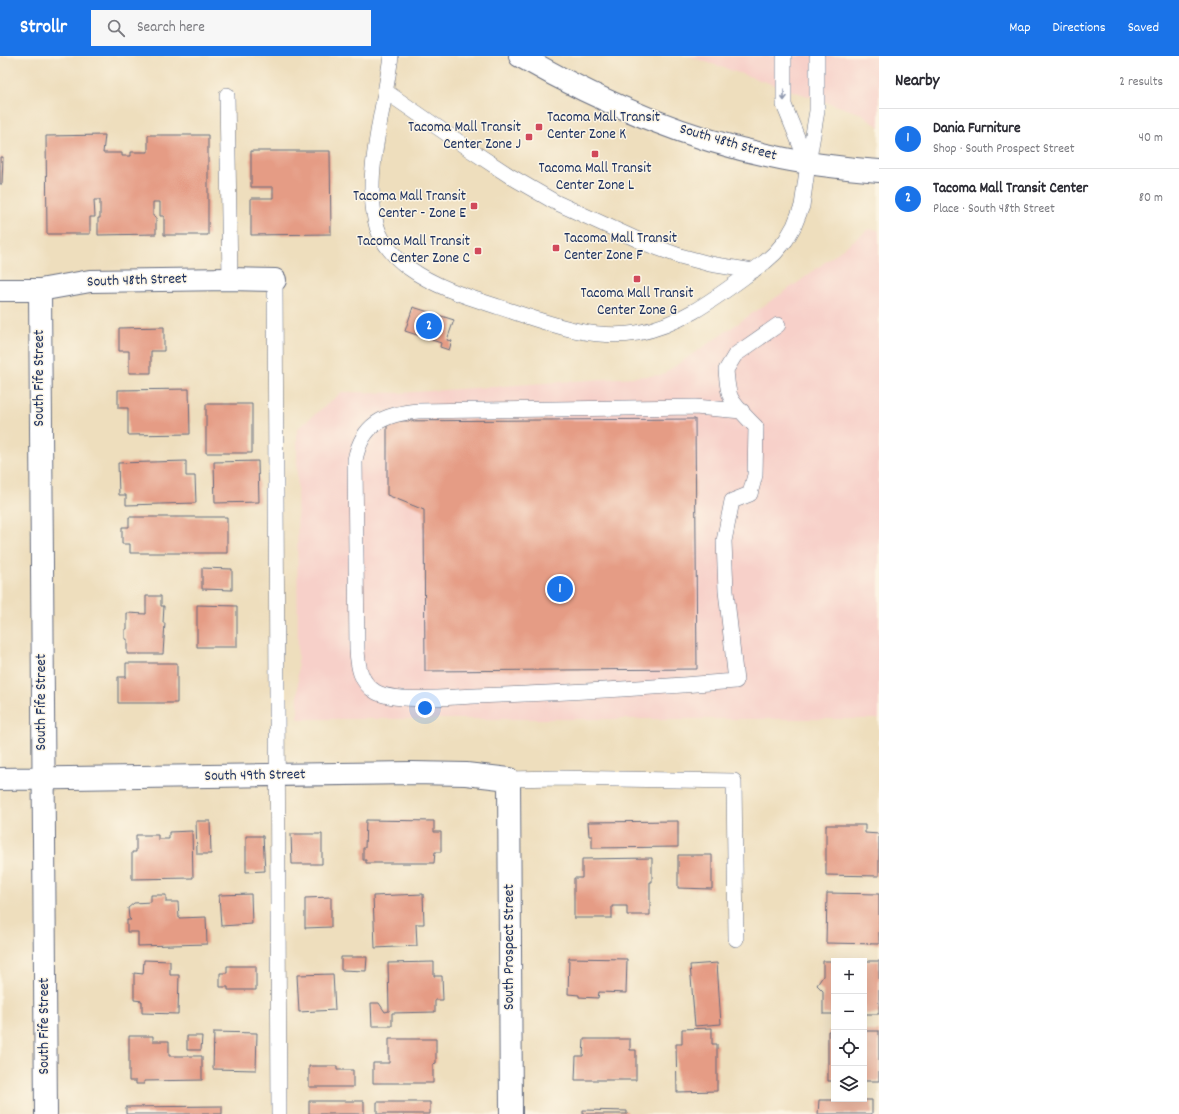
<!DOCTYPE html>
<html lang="en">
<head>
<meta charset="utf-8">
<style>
  body { margin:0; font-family:Dekko,sans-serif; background:#f7f7f7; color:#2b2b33 }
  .controls { position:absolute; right:12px; bottom:12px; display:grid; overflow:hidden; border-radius:0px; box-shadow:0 4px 16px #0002 }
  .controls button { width:36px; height:36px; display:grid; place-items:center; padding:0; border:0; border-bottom:1px solid #e1e1e2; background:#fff; color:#2b2b33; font:20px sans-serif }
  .you { position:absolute; left:425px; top:652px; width:14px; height:14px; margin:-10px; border:3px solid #fff; border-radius:50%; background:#1a73e8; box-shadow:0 0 0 6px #1a73e833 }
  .badge { display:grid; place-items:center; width:26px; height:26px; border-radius:50%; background:#1a73e8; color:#fff; font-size:13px; font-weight:700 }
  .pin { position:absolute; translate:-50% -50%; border:2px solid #fff; box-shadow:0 1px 4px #0006 }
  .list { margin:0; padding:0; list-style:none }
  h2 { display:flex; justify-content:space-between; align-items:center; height:52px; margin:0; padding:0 16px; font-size:17px }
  h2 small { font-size:13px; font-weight:400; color:#7c7c81 }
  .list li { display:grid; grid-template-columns:26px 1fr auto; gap:12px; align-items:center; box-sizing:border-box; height:60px; padding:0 16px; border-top:1px solid #e1e1e2 }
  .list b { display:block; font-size:15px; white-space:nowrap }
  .list p { margin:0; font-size:13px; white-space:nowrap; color:#7c7c81 }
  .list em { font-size:13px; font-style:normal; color:#7c7c81 }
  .icon { flex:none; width:22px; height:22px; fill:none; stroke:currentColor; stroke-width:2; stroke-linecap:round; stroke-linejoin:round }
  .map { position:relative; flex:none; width:879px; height:1058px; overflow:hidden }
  header { display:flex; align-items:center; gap:24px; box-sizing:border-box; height:56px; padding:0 20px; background:#1a73e8; color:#fff }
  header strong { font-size:19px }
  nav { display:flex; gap:22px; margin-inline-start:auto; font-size:14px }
  .search { width:280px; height:36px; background:#f7f7f7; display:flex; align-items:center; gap:10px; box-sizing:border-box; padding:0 14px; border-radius:0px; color:#7c7c81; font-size:15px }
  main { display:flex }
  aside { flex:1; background:#fff }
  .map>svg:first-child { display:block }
  .built { fill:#f7d0c9 }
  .building { fill:#e59c85 }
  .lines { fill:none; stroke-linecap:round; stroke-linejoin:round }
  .service-casing { stroke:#656c7f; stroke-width:16 }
  .minor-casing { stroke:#656c7f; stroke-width:24 }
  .secondary-casing { stroke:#656c7f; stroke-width:24 }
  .service { stroke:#fff; stroke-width:15 }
  .minor { stroke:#fff; stroke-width:22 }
  .secondary { stroke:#fff; stroke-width:22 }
  .oneway { stroke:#8d97ae }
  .poi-dot { fill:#d1495b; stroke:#fcf5e5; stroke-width:1.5 }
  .labels { text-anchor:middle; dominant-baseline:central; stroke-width:3; stroke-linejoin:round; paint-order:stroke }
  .poi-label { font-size:15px; fill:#1b2f5e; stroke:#fcf5e5; text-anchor:end }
  .street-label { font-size:15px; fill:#1b2f5e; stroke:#fcf5e5 }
</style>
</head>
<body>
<header>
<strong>Strollr</strong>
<div class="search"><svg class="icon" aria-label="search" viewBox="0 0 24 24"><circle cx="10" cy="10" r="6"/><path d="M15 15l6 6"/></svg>Search here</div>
<nav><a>Map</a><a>Directions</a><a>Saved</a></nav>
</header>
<main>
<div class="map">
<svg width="879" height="1058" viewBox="0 0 879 1058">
  <rect width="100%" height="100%" fill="#fcf5e5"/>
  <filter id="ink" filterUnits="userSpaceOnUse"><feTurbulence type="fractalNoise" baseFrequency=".025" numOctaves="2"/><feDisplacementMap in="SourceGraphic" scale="8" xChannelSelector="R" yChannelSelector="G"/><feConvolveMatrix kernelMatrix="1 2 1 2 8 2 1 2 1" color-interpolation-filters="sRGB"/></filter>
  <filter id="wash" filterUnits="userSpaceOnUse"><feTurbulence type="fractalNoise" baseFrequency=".012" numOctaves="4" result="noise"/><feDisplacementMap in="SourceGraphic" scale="16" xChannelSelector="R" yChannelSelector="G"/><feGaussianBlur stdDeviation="0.9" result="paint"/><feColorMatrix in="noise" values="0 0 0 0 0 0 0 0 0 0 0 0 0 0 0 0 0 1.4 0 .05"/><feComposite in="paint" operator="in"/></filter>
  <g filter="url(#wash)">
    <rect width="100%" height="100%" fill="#eedebd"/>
    <path class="built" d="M 688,0 L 879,0 L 879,71 L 862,58 Z
      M 869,173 L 879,174 L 879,663 L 298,663 L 297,373 L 342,336 L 400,337 L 662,319 L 800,225 Z"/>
    <g id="blocks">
      <path class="building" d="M 105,79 L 103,97 L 122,97 L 122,100 L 131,100 L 131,96 L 148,96 L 148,79 L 208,79 L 208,179 L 164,179 L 164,160 L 160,160 L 160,146 L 153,146 L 153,160 L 156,161 L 156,178 L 98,179 L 98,162 L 100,162 L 100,144 L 94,144 L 95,161 L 90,161 L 90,178 L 47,178 L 46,80 Z
        M 251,95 L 330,95 L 331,178 L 251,179 L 251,142 L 273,142 L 273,131 L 251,131 Z
        M 0,101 L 3,101 L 2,128 L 0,128 Z
        M 413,251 L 454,264 L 447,284 L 452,285 L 449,294 L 440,291 L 441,287 L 405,275 Z
        M 164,271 L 164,295 L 151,295 L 151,317 L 129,317 L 129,295 L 119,295 L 119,272 Z
        M 189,333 L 190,378 L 128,379 L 128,352 L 118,352 L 118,334 Z
        M 206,348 L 252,348 L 252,397 L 206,397 Z
        M 695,363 L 697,613 L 425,615 L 424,454 L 387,439 L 387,365 Z
        M 186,405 L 186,420 L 195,420 L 196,447 L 126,449 L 126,439 L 119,439 L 118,407 Z
        M 258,405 L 259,446 L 215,447 L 214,406 Z
        M 129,461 L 227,461 L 227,497 L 130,497 L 130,488 L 122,488 L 122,471 L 129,471 Z
        M 202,512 L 232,513 L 232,534 L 202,533 Z
        M 146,540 L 161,540 L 161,550 L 164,550 L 163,567 L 165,567 L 163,598 L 127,598 L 127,583 L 125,583 L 125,573 L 127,573 L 127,557 L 146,558 Z
        M 197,549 L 237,550 L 237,591 L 197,591 Z
        M 126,607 L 177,607 L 177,647 L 118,647 L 118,621 L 126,621 Z
        M 366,764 L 434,765 L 434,776 L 441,776 L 441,796 L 435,796 L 434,807 L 366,807 L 366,804 L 363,804 L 363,792 L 365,792 Z
        M 196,765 L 210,765 L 211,798 L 197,798 Z
        M 678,765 L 678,791 L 592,792 L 592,780 L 589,780 L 588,766 Z
        M 826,769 L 865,769 L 865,777 L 879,778 L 879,820 L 826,819 Z
        M 192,775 L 193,822 L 132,823 L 132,796 L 136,796 L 136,779 L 158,779 L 158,783 L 169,783 L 169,776 Z
        M 291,778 L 322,778 L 322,808 L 292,808 Z
        M 246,780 L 263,780 L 265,815 L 246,816 Z
        M 678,799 L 712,799 L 712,833 L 678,832 Z
        M 652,802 L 652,826 L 650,826 L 650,859 L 627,859 L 627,850 L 612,850 L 612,862 L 574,862 L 574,822 L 582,822 L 582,803 Z
        M 827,837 L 879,838 L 879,888 L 826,887 Z
        M 251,838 L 252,868 L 221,870 L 219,839 Z
        M 423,838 L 424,868 L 416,868 L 417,890 L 375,892 L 373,840 Z
        M 151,839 L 166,839 L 166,846 L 178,846 L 179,862 L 206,861 L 207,888 L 138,890 L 138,876 L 127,876 L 127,864 L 131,864 L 129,862 L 128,852 L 134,847 L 151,846 Z
        M 331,841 L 331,871 L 305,872 L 305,842 Z
        M 341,901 L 367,901 L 366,915 L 341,914 Z
        M 569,902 L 627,903 L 626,937 L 599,936 L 598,942 L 579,941 L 579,939 L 568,938 Z
        M 144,904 L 170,905 L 170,919 L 179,919 L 178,958 L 142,957 L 142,945 L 134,944 L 134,917 L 143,918 Z
        M 823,905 L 834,905 L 834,958 L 823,958 L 823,935 L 817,929 L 823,920 Z
        M 864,905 L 879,905 L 879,958 L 864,958 Z
        M 434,906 L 434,920 L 442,920 L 443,944 L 435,944 L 435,956 L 392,957 L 392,970 L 372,970 L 371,947 L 379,947 L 385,956 L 389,955 L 388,907 Z
        M 717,907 L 721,968 L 695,970 L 690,909 Z
        M 227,910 L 256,910 L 256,934 L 228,934 L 228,931 L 220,931 L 220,917 L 227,917 Z
        M 333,918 L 335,954 L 299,956 L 297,919 Z
        M 712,972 L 712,988 L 717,988 L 717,1035 L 677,1036 L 676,988 L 682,988 L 682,973 Z
        M 828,975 L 834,975 L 834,1025 L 828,1025 Z
        M 864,975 L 879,975 L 879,1025 L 864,1025 Z
        M 214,976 L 257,977 L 256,1014 L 213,1013 Z
        M 129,980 L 153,980 L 153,985 L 169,985 L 169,1000 L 202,1000 L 202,1024 L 144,1025 L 144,1028 L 136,1028 L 136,1025 L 129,1025 Z
        M 187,980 L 202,980 L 201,994 L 187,994 Z
        M 389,983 L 436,983 L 436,1007 L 433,1008 L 433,1027 L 373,1027 L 373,1007 L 389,1007 Z
        M 584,983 L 630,983 L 630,994 L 636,994 L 636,1024 L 575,1024 L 576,1000 L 583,1000 Z
        M 309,1010 L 337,1010 L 337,1014 L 353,1014 L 353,1031 L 309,1031 Z
        M 819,1044 L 872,1044 L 872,1058 L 818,1058 Z
        M 309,1045 L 364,1045 L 364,1058 L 309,1058 Z
        M 377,1046 L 430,1046 L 430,1058 L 377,1058 Z
        M 222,1050 L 222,1058 L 126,1058 L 126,1051 Z
        M 583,1054 L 627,1055 L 627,1058 L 583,1058 Z"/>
    </g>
  </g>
  <g filter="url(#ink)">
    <use href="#blocks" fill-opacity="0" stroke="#656c7f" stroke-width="1"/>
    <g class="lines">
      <defs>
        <path id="service" d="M 391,0 C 388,21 384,43 380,64 C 374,99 367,136 377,171 C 382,187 395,202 409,212 C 435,231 468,241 499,251 C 542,265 591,285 637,277 C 687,268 725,234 765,206 L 775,197 L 786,184 L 794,170 L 802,150 L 808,108 L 817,55 L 817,0
          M 784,0 L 784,49 L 808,108
          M 385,35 L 469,93 L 510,120 L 555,146 L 647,188 L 680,200 L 710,208 L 753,215
          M 227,39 L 230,223
          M 275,224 L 279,1058
          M 742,355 L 695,351 L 418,355 C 384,358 362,368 355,404 L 357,594 C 358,610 360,627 376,636 C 396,647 451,641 475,640 C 562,637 649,632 736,625 L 726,535 L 724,485 L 732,445 L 750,438 L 755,419 L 756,371 C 749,364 735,350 731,342 C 727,334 727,323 726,314 L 735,299 L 778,269
          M 509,723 L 558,722 L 734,725 L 736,883"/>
        <path id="minor" d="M 0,234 L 40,234 L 90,225 L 230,223 L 275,224
          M 40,234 L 46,1058
          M 0,723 L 412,717 L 466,718 L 509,723 L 511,1058"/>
        <path id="secondary" d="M 520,0 C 597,44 684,82 771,100 C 806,108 842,112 879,115"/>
      </defs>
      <use href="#service" class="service-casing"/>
      <use href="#minor" class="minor-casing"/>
      <use href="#secondary" class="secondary-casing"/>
      <use href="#service" class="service"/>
      <use href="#minor" class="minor"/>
      <use href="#secondary" class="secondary"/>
    </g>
    <defs><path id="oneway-shaft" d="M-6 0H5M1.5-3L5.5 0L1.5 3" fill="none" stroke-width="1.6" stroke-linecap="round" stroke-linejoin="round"/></defs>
    <use class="oneway" href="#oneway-shaft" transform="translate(784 39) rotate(90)"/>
  </g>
  <g class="poi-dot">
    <rect x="535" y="67" width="8" height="8" rx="2"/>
    <rect x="525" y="77" width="8" height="8" rx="2"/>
    <rect x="591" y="94" width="8" height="8" rx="2"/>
    <rect x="470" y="146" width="8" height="8" rx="2"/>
    <rect x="552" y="188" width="8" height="8" rx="2"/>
    <rect x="474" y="191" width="8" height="8" rx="2"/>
    <rect x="633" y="219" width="8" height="8" rx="2"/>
  </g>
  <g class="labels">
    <g class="poi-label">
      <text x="547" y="62" text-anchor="start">Tacoma Mall Transit<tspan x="547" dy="17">Center Zone K</tspan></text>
      <text x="521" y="72">Tacoma Mall Transit<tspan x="521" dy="17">Center Zone J</tspan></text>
      <text x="595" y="113" text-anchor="middle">Tacoma Mall Transit<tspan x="595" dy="17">Center Zone L</tspan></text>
      <text x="466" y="141">Tacoma Mall Transit<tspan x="466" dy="17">Center - Zone E</tspan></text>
      <text x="564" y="183" text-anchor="start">Tacoma Mall Transit<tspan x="564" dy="17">Center Zone F</tspan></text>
      <text x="470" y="186">Tacoma Mall Transit<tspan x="470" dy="17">Center Zone C</tspan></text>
      <text x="637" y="238" text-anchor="middle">Tacoma Mall Transit<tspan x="637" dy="17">Center Zone G</tspan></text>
    </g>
    <g class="street-label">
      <text transform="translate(728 87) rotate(16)">South 48th Street</text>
      <text transform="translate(137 225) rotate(-2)">South 48th Street</text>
      <text transform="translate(40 322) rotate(-90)">South Fife Street</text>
      <text transform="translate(42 646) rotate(-90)">South Fife Street</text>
      <text transform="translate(255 720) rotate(-1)">South 49th Street</text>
      <text transform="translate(510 891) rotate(-90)">South Prospect Street</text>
      <text transform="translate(45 970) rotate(-90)">South Fife Street</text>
    </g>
  </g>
</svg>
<div class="controls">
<button>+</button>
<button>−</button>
<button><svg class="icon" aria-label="locate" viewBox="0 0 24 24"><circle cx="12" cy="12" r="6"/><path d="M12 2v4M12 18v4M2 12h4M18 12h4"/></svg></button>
<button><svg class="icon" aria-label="layers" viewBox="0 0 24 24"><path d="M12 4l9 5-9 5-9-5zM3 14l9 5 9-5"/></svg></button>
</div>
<div class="you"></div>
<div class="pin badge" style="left:560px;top:533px">1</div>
<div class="pin badge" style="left:429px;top:270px">2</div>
</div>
<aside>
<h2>Nearby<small>2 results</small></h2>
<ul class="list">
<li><span class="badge">1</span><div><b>Dania Furniture</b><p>Shop · South Prospect Street</p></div><em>40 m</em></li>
<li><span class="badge">2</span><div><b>Tacoma Mall Transit Center</b><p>Place · South 48th Street</p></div><em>80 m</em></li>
</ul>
</aside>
</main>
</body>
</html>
